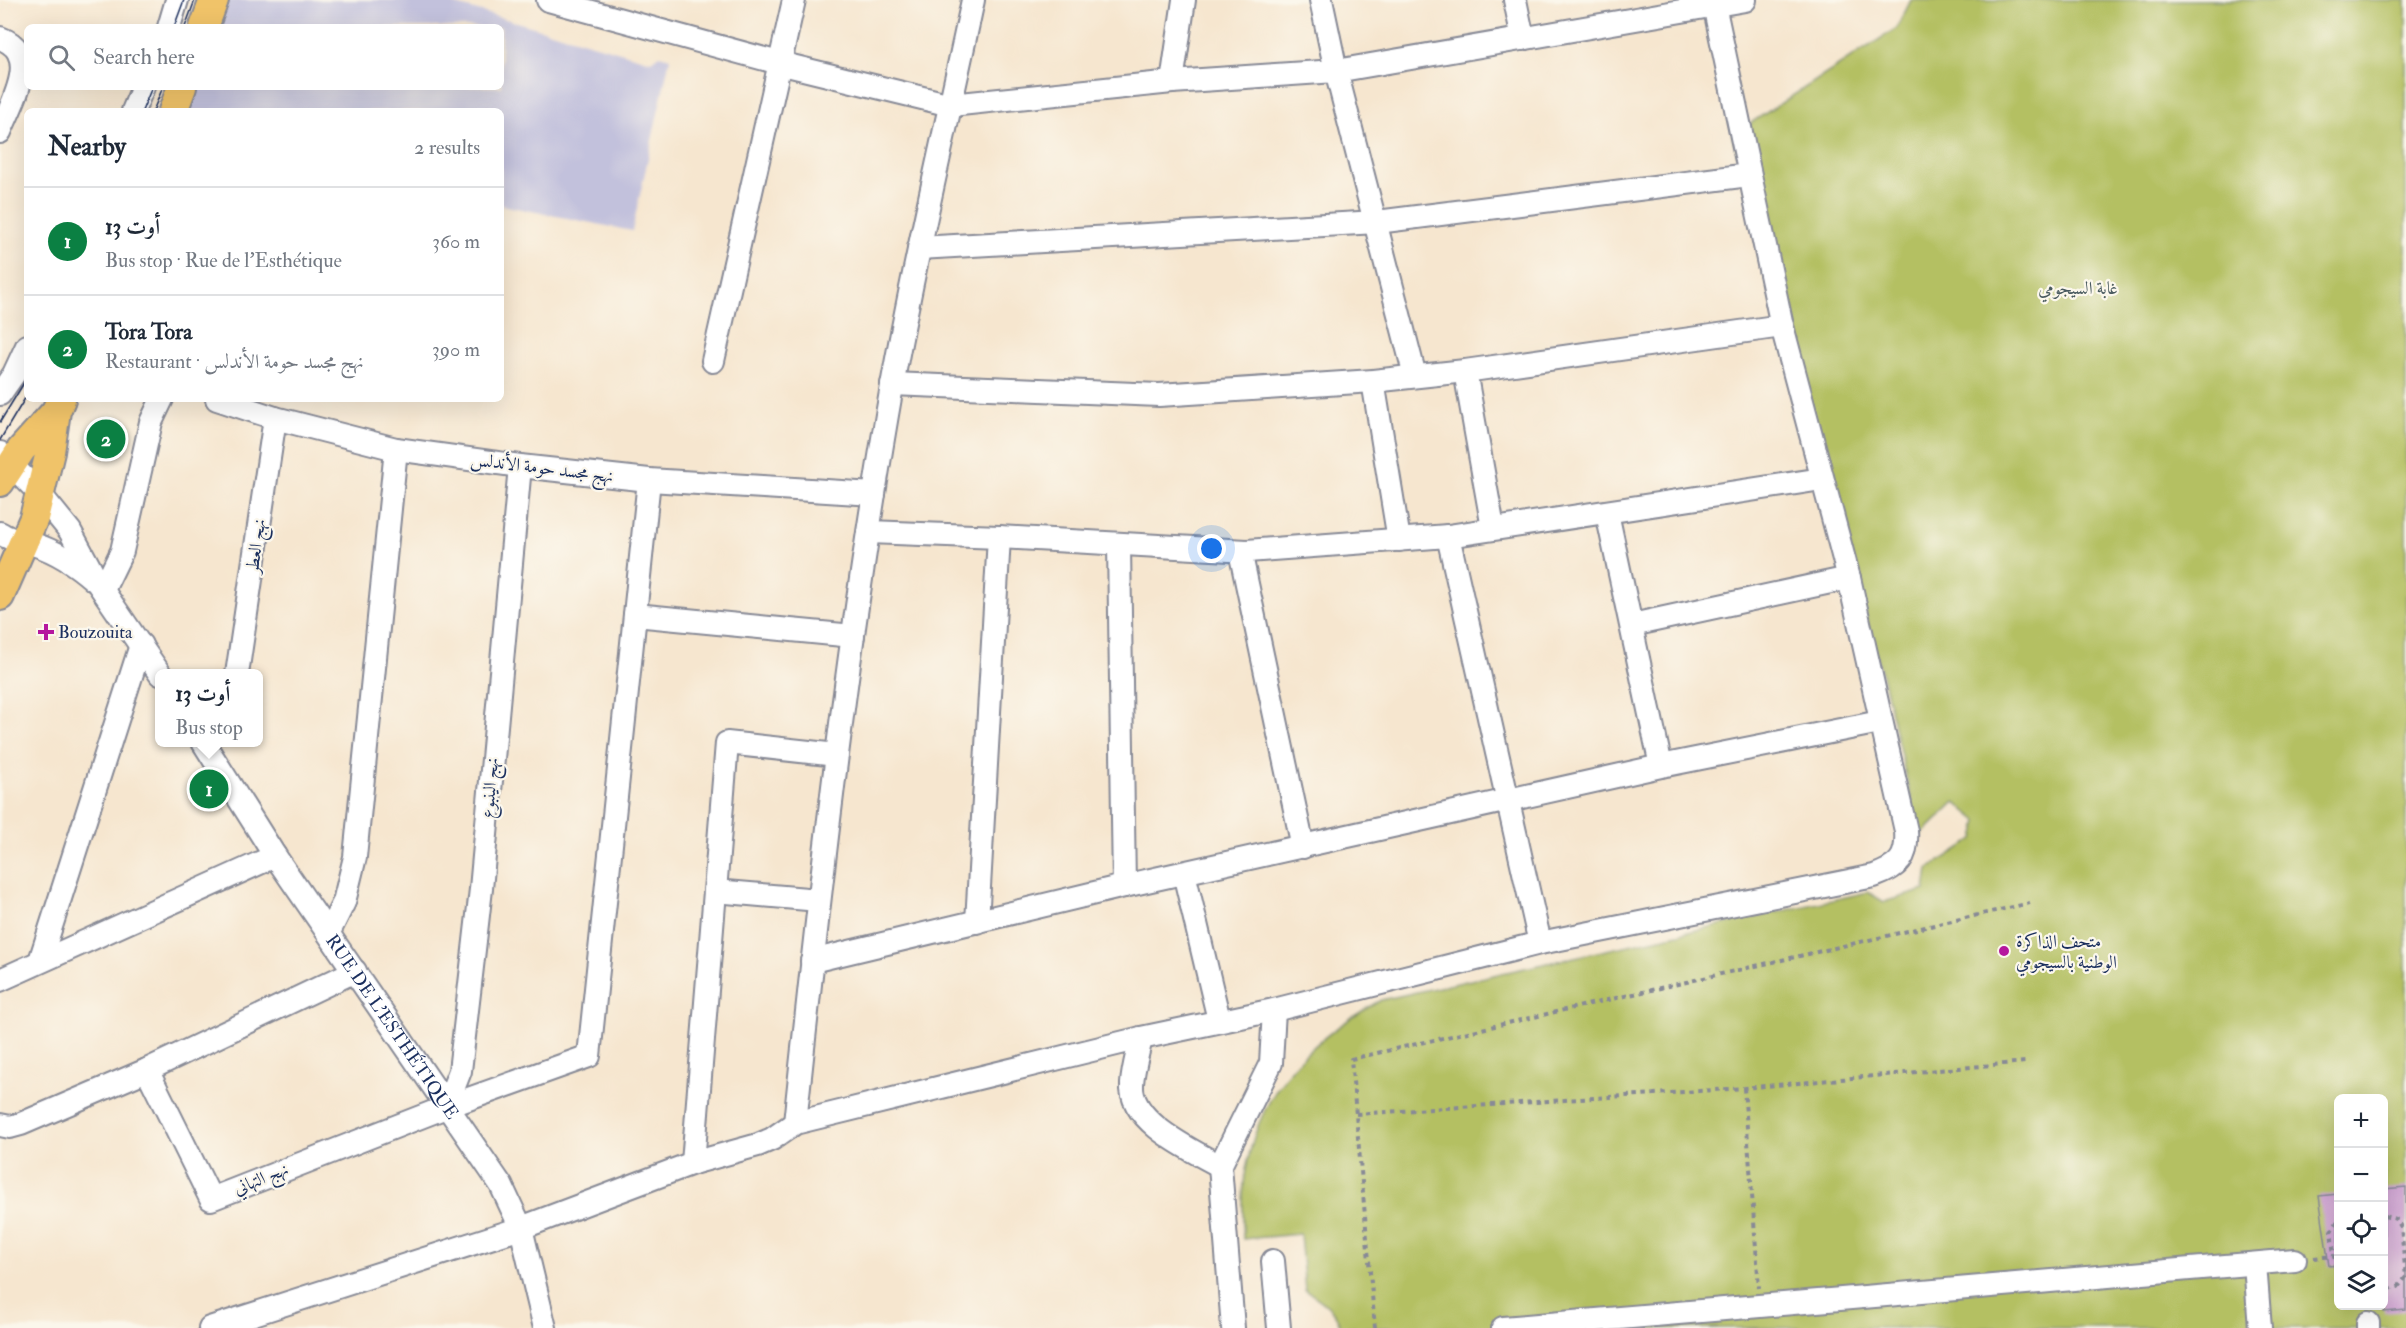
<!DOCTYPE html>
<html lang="en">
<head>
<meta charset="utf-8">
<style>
  body { margin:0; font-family:"IM FELL Double Pica",Amiri,serif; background:#f2f2f3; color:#1f2937 }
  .controls { position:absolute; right:18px; bottom:18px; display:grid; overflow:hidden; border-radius:9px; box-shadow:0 6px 24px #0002 }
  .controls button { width:54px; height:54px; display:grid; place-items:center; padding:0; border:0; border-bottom:2px solid #e0e1e3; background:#fff; color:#1f2937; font:30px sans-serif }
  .you { position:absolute; left:1212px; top:549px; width:21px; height:21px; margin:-15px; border:4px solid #fff; border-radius:50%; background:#1a73e8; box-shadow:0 0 0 9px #1a73e833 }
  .badge { display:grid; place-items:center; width:39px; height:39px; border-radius:50%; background:#0b8043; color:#fff; font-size:20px; font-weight:700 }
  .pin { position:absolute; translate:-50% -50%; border:3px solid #fff; box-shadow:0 2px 6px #0006 }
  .popup { position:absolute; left:155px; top:669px; width:108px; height:78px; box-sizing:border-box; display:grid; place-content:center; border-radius:9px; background:#fff; filter:drop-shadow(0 2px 4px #0005); font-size:20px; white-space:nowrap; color:#747a83 }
  .popup b { font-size:22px; color:#1f2937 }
  .popup::after { content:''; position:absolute; left:50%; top:100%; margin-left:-12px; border:12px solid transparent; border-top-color:#fff }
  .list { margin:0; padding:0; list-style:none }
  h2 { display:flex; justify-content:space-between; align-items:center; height:78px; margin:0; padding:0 24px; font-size:26px }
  h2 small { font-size:20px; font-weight:400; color:#747a83 }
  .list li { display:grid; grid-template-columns:39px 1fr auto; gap:18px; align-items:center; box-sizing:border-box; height:108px; padding:0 24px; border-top:2px solid #e0e1e3 }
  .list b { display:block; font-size:22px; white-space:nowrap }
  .list p { margin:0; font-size:20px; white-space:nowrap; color:#747a83 }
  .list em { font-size:20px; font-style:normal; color:#747a83 }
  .icon { flex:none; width:33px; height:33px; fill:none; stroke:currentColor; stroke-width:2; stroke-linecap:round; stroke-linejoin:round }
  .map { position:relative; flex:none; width:2406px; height:1328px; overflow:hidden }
  .search { position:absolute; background:#fff; box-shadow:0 6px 24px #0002; left:24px; top:24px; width:480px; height:66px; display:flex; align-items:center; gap:15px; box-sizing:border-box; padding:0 21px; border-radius:9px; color:#747a83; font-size:22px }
  .panel { position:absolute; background:#fff; box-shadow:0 6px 24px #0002; left:24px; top:108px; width:480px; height:294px; border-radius:9px }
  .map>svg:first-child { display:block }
  .industrial { fill:#c2c1dc }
  .green { fill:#b4c062; stroke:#687860; stroke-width:1.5; fill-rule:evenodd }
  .building { fill:#cb9bd0 }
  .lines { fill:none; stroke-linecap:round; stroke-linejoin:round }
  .minor-casing { stroke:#888a96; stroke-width:26 }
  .major-casing { stroke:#888a96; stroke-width:32 }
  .path { stroke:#888a96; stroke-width:4; stroke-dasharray:4.5 4.5; stroke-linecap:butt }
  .minor { stroke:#fff; stroke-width:22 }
  .major { stroke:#f0c369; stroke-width:28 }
  .tram { stroke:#1b2f5e; stroke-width:1.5 }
  .poi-dot { fill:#b5179e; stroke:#fbf7ec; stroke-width:2 }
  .labels { text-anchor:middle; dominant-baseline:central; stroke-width:4.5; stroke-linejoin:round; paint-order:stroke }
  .park-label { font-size:18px; fill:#495a5f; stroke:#fbf7ec }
  .street-label { font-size:18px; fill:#1b2f5e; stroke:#fbf7ec }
  .poi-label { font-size:18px; fill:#1b2f5e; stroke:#fbf7ec; text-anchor:start }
</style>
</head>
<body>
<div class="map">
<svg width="2406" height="1328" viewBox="0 0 2406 1328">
  <rect width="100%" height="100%" fill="#fbf7ec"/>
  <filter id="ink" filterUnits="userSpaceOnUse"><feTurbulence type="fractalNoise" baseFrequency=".0167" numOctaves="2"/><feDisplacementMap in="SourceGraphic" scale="12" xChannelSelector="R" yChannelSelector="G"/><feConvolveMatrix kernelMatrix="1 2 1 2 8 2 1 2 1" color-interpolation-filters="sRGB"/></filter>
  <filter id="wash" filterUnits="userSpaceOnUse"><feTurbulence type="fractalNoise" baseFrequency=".008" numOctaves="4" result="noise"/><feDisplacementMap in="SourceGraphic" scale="24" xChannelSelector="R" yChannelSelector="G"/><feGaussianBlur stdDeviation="1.35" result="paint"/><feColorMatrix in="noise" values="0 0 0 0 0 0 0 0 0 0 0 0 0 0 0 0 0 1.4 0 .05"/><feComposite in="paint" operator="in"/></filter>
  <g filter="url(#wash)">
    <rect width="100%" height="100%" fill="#f6e6cf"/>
    <path class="industrial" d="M 224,0 L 440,0 L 651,61 L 659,55 L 670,58 L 632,231 L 501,205 L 501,111 L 183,111 L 192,87 L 501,87 L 501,27 L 214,27 Z"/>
    <path class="green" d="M 1911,0 L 2406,0 L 2406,1328 L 1341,1328 C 1336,1309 1321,1300 1305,1290 L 1300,1234 L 1243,1239 C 1243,1221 1242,1202 1244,1183 C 1255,1093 1304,1043 1381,1000 L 1868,892 L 1884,902 L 1925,890 L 1928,869 L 1974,839 L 1978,821 L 1955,802 L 1920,836 L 1881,671 L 1732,135 L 1897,28 ZM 2338,1098 L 2384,1098 L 2384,1306 L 2338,1306 Z"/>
    <g id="blocks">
      <path class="building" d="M 2406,1187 L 2406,1310 L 2384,1312 L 2384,1189 Z
        M 2338,1194 L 2338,1265 L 2329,1266 L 2319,1196 Z"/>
    </g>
  </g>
  <g filter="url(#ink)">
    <use href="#blocks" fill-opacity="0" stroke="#888a96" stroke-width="1.5"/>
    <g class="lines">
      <defs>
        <g id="minor">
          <path d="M 548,0 L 779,63 L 951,105 L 1172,82 L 1336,71 L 1745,0"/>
          <path d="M 1321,0 L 1336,71 L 1415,376"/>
          <path d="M 1515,0 L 1523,39"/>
          <path d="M 169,27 L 177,0"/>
          <path d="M 0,38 C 43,53 11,104 0,132"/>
          <path d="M 1172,82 L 1184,0"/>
          <path d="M 133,111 L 143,87"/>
          <path d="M 919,248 L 1377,222 L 1749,175"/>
          <path d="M 713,361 L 794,0"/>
          <path d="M 1465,371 L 1493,528"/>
          <path d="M 1373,381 L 1399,540"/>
          <path d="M 892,384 L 1159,395 L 1373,381 L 1465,371 L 1782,326"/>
          <path d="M 0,394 L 14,374 L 27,346"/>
          <path d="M 217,399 L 275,418 L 396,449 L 520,466 L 649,480 L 874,494"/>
          <path d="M 0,453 L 40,494 L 70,531 L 99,585 L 160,674"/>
          <path d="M 1607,513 L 1661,766"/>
          <path d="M 869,532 L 999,537 L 1247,551 L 1448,536 L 1822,479"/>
          <path d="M 0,533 C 11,541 24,541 36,545 C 58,552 77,565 94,580"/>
          <path d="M 1448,536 L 1540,943"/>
          <path d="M 1119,545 L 1124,886"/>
          <path d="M 1240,551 L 1303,847"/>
          <path d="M 103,590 L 122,551 L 151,422 L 162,399"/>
          <path d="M 635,615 L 853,636"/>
          <path d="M 1632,625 L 1849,578"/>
          <path d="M 237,674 L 275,418"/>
          <path id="s1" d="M 203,742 L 275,856 L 501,1185 L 521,1228 L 545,1328"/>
          <path d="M 1184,873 L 1219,1020"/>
          <path d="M 715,891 L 819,900"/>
          <path d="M 977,922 L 999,537"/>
          <path d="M 329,932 L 344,902 L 355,857 L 396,449"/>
          <path d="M 40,961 L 141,645"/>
          <path d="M 812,961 L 1124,886 L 1661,766 L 1880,722"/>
          <path d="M 0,980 L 275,856"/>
          <path d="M 1141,1038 C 1138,1053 1133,1068 1132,1084 C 1129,1122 1192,1150 1220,1166"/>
          <path d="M 147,1070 L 211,1199 L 446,1107 L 589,1056 L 649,480"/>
          <path d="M 446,1107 L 460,1071 L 481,889 L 520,466"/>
          <path d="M 795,1123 C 821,877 849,630 892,386 C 915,257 946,129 973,0"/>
          <path d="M 0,1125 L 10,1127 L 21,1124 L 147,1070 L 355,971"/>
          <path d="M 693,1163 L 727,743 L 837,755"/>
          <path d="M 1273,1261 L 1279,1328"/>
          <path d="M 2255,1264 L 2260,1328"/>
          <path d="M 2368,1323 L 2368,1328"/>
          <path d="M 210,1328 L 521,1228 L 693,1163 L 758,1145 L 772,1139 L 795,1123 L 1141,1038 L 1274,1010 L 1540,943 L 1874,876 C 1899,867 1908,858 1906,831 L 1849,578 L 1782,326 L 1713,0"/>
          <path d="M 1233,1328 L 1220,1166 L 1271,1063 L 1274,1010"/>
          <path d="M 1503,1328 L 2295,1260"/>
        </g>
        <path id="major" d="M 204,27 L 214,0
          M 173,111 L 182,87
          M 0,482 L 21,450 L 56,411
          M 0,596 L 34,518 L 50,452 L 56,411 L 61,399"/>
      </defs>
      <use href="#minor" class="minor-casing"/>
      <use href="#major" class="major-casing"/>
      <path class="path" d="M 1744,1088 L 1759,1288
        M 1356,1114 L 1744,1088 L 2025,1062
        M 2384,1216 L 2396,1219 L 2401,1227 L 2406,1277 L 2398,1287 L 2384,1290
        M 2338,1221 L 2331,1231 L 2338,1287
        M 2314,1258 L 2334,1256
        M 1375,1328 L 1351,1059 L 2030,903"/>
      <use href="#minor" class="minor"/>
      <use href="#major" class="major"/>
      <path class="tram" d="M 174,27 L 184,0
        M 185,27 L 195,0
        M 142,111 L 152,87
        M 153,111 L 163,87
        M 0,422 L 27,378
        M 0,440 L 27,395"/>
    </g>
  </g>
  <g class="poi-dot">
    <path d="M43 623h6v6h6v6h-6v6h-6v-6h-6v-6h6z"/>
    <circle cx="2004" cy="951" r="6"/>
  </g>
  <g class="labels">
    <g class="park-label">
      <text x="2078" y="288">غابة السيجومي</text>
    </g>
    <g class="street-label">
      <text transform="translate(542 468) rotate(7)">نهج مجسد حومة الأندلس</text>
      <text transform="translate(256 546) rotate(-82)">نهج العطر</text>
      <text transform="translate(490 788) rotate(-85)">نهج الينبوع</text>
      <text stroke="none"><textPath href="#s1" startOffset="342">RUE DE L'ESTHÉTIQUE</textPath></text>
      <text transform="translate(261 1179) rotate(-22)">نهج التهاني</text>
    </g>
    <g class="poi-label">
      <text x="58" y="632">Bouzouita</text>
      <text x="2016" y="941">متحف الذاكرة<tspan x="2016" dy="21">الوطنية بالسيجومي</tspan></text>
    </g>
  </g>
</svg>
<div class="controls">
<button>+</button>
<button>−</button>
<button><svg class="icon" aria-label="locate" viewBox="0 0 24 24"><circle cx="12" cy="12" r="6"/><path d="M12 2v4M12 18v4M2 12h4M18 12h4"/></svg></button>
<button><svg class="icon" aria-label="layers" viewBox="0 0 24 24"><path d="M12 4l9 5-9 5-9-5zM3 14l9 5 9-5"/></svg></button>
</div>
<div class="you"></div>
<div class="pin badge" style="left:209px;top:789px">1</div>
<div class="popup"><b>13 أوت</b>Bus stop</div>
<div class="pin badge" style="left:106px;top:439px">2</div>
<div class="search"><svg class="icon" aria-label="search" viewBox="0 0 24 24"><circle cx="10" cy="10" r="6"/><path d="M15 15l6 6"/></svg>Search here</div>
<section class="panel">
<h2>Nearby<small>2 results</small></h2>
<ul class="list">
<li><span class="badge">1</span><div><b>13 أوت</b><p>Bus stop · Rue de l'Esthétique</p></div><em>360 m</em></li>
<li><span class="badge">2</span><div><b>Tora Tora</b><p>Restaurant · نهج مجسد حومة الأندلس</p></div><em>390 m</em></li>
</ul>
</section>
</div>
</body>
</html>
